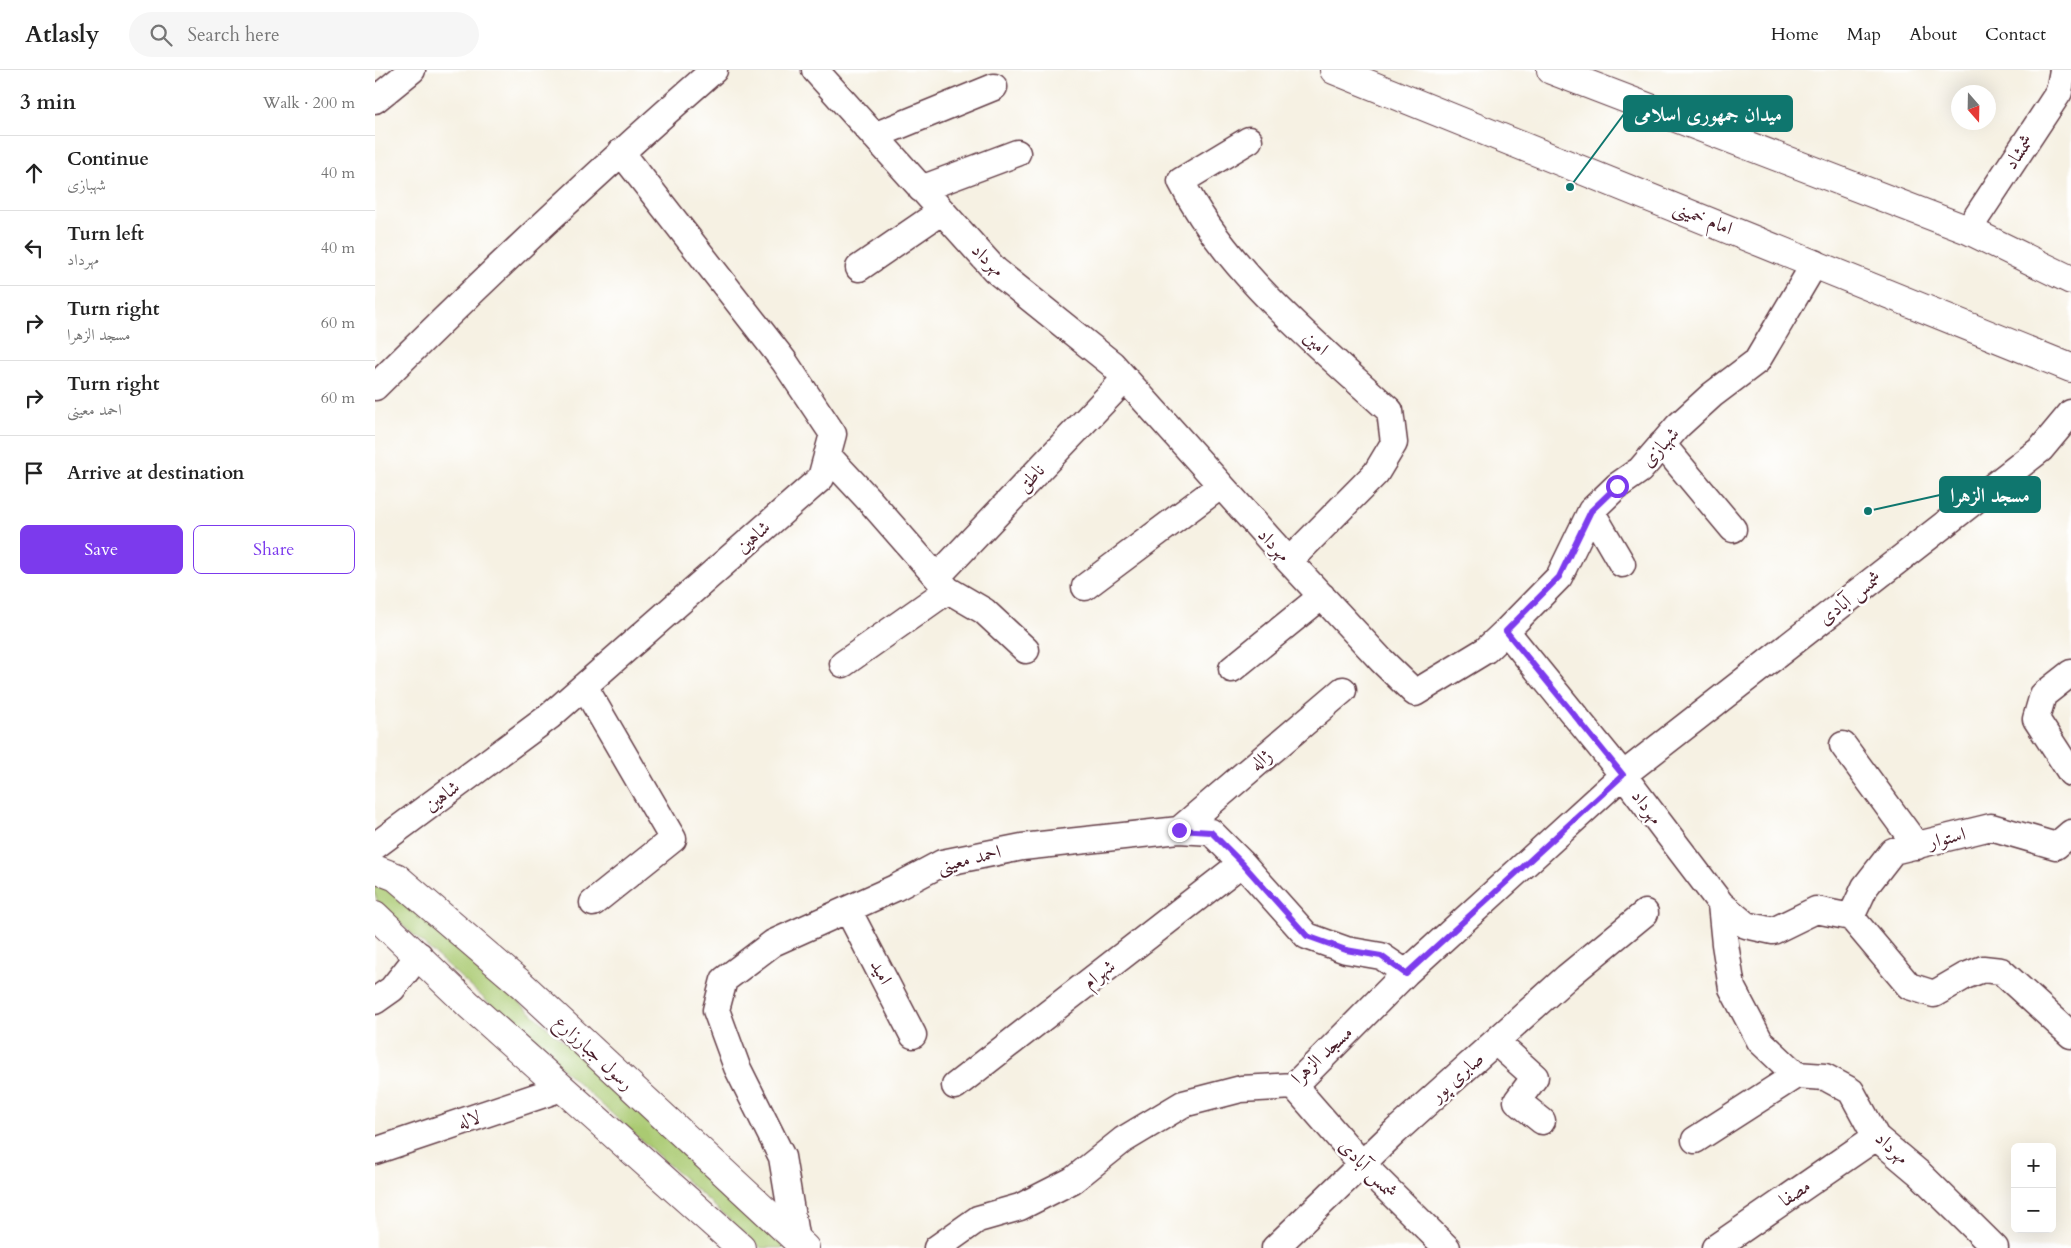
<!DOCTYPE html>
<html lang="en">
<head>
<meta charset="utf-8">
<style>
  body { margin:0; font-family:Cardo,Amiri,serif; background:#f6f6f6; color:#222 }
  .controls { position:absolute; right:15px; bottom:15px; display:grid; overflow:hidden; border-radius:8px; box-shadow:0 5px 20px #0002 }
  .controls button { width:45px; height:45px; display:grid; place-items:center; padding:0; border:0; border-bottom:1px solid #e0e0e0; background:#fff; color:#222; font:25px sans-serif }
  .compass { position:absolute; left:1576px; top:15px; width:45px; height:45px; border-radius:50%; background:#fff; box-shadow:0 5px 20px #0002; rotate:160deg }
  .stop { position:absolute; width:15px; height:15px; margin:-11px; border:4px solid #7c3aed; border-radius:50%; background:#fff }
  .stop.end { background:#7c3aed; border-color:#fff; box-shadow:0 1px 5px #0008 }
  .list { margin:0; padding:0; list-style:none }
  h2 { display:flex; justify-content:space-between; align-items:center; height:65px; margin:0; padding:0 20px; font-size:21px }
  h2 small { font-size:16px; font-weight:400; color:#767676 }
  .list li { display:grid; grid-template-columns:32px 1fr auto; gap:15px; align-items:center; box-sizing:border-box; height:75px; padding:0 20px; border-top:1px solid #e0e0e0 }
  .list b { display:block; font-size:19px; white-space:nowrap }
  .list p { margin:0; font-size:16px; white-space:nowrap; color:#767676 }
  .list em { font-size:16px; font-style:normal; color:#767676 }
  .actions { display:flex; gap:10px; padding:15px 20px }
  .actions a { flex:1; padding:11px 0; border:1px solid #7c3aed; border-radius:8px; text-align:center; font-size:18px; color:#7c3aed }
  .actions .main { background:#7c3aed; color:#fff }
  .icon { flex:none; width:28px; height:28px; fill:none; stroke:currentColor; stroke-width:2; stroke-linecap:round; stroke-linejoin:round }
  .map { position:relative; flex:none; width:1696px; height:1178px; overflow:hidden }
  header { display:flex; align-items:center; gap:30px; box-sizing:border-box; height:70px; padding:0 25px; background:#fff; border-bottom:1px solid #e0e0e0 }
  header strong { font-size:24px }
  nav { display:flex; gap:28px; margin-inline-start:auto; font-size:18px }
  .search { width:350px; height:45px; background:#f6f6f6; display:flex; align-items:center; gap:12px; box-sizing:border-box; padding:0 18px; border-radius:28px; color:#767676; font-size:19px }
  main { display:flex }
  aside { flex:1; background:#fff }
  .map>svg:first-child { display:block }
  .green { fill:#aaca72; stroke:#7a744e }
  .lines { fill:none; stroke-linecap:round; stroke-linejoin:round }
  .minor-casing { stroke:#643e47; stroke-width:29 }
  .tertiary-casing { stroke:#643e47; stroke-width:30 }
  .primary-casing { stroke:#643e47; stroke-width:30 }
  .minor { stroke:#fff; stroke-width:26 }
  .tertiary { stroke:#fff; stroke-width:28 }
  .primary { stroke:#fff; stroke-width:28 }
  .route { stroke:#7c3aed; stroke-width:6 }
  .labels { text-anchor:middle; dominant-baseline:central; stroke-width:5; stroke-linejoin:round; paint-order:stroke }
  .street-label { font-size:19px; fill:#4a1f2b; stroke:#fff }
  .leader { fill:none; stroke:#0f766e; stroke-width:2 }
  .callout-dot { fill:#0f766e; stroke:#fff; stroke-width:2 }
  .callout { fill:#0f766e; stroke:#0f766e; stroke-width:2 }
  .callout-label { font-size:20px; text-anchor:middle; font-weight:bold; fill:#fff }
</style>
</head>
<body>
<header>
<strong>Atlasly</strong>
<div class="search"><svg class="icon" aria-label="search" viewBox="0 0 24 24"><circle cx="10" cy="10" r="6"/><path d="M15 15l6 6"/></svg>Search here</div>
<nav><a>Home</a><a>Map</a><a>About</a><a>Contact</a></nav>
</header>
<main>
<aside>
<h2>3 min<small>Walk · 200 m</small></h2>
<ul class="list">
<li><svg class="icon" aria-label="ahead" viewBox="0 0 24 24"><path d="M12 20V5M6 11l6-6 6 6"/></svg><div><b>Continue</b><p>شهبازی</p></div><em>40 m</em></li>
<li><svg class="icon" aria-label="left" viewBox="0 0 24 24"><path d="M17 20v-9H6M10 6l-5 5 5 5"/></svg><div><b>Turn left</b><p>مهرداد</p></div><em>40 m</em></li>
<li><svg class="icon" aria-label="right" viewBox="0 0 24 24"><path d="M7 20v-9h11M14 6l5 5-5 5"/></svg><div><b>Turn right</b><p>مسجد الزهرا</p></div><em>60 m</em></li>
<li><svg class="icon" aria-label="right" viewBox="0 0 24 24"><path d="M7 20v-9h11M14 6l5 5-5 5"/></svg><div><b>Turn right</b><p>احمد معینی</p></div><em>60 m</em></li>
<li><svg class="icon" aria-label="arrive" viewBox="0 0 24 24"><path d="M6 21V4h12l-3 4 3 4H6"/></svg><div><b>Arrive at destination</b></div></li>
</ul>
<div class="actions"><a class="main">Save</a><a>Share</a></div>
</aside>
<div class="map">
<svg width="1696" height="1178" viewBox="0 0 1696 1178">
  <rect width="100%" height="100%" fill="#fff"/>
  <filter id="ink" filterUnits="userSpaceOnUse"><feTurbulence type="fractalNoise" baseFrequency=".02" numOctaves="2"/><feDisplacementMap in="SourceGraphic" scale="10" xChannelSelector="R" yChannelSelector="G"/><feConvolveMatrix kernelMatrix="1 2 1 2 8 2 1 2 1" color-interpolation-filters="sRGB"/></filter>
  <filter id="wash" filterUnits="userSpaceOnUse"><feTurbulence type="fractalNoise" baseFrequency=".0096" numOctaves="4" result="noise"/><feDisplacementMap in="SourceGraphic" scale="20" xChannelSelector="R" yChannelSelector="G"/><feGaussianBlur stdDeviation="1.12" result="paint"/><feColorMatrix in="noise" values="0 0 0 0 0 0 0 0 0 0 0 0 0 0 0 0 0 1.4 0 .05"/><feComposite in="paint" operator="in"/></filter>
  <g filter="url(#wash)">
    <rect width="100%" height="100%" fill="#f6f1e3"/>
    <path class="green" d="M 0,810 L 17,817 L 417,1178 L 386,1178 L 3,833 L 0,824 Z"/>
  </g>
  <g filter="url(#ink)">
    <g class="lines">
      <defs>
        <path id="minor" d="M 440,0 L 620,200 L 737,294 L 914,491 L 1006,590 L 1040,623 L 1111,580 L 1131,561 L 1248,705 L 1346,834 L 1371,855 L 1398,861 L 1441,840 L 1476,847 L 1534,916 L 1559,924 L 1590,906 L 1608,899 L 1626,901 L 1696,965
          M 0,30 L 37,0
          M 499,66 L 619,17
          M 874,70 L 806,111 C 851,201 942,274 1015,341 L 1019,373 L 1001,403 L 914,491
          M 546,119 L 642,83
          M 1593,160 L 1684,22 L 1688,0
          M 484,198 L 567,141
          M 0,317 C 110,208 222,102 339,0
          M 1287,374 L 1358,459
          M 452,385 L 496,432 L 573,520 L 609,541 L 651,580
          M 1216,441 L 1247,494
          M 562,507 L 750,309
          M 710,517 L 845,416
          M 1131,561 L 1184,507 L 1216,441 L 1242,416 L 1265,400 L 1303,356 L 1337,325 L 1382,291 L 1440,193
          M 468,594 L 573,520
          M 857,599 L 947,526
          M 1696,603 L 1668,625 L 1661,649 L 1696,703
          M 209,616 L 298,769 L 218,833
          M 1468,675 L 1542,776
          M 804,760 L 968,620
          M 0,776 L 175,646 L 446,408 L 458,364 L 409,291 L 246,82
          M 1346,834 L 1350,874 L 1357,918 L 1385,971 L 1421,1005 L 1450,1007 L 1476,1021 L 1501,1067 L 1545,1104 L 1620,1178
          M 473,840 L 538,965
          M 1476,847 L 1490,817 L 1518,781 L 1616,757 L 1681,776 L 1696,763
          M 0,931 L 17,919 L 44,885
          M 1121,972 L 1160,1007 L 1142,1031 L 1167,1051
          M 580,1016 L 867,793
          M 919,1016 L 987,1094 L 1072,1178
          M 1320,1070 L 1421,1005
          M 0,1081 L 187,1018
          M 421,1171 L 407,1087 L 362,997 L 341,940 L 349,910 L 398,873 L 520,818 L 567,793 L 647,777 L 804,760 L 836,762 L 867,793 L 932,866 L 971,880 L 1006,886 L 1031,903
          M 562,1178 L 603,1149 L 645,1137 L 698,1110 L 748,1070 L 808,1034 L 866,1019 L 919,1016 L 1031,903 L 1248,705 L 1666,379 L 1696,343
          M 900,1178 L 1021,1061 L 1192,907 L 1270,843
          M 1340,1178 L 1501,1067"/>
        <path id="tertiary" d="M 0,799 L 21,807 L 146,914 L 430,1178
          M 0,845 L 94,935 L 366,1178"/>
        <path id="primary" d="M 959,0 L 1696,298
          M 1176,0 L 1593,160 L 1696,210"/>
      </defs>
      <use href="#minor" class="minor-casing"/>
      <use href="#tertiary" class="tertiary-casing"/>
      <use href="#primary" class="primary-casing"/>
      <use href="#minor" class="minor"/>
      <use href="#tertiary" class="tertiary"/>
      <use href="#primary" class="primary"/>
    </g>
  </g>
  <g class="lines" filter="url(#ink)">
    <path class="route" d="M 804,760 L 836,762 L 867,793 L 932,866 L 971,880 L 1006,886 L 1031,904 L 1248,705 L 1131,561 L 1184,507 L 1216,441 L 1242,416"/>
  </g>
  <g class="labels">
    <g class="street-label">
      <text transform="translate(1644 82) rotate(-56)">شمشاد</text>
      <text transform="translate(1328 148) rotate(22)">امام خمینی</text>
      <text transform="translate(613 190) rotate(45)">مهرداد</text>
      <text transform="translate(941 273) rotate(42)">امین</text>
      <text transform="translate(1285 377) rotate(-48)">شهبازی</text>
      <text transform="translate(656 408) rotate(-47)">ناطق</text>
      <text transform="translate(378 467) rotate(-41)">شاهین</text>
      <text transform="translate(899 475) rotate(47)">مهرداد</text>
      <text transform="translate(1475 528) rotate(-38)">شمس آبادی</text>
      <text transform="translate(886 690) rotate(-40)">ژاله</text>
      <text transform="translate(67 726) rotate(-36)">شاهین</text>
      <text transform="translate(1272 737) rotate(53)">مهرداد</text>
      <text transform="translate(1572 768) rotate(-14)">استوار</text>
      <text transform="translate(594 789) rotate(-14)">احمد معینی</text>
      <text transform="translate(506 902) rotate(62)">امید</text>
      <text transform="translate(724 904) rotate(-38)">شهرام</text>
      <text transform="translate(219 983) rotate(43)">رسول جبارزارع</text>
      <text transform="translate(947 985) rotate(-43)">مسجد الزهرا</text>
      <text transform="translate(1082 1007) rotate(-42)">صابری پور</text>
      <text transform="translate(94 1050) rotate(-19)">لاله</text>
      <text transform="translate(1517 1078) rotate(43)">مهرداد</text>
      <text transform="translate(993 1099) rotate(46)">شمس آبادی</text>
      <text transform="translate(1420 1123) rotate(-35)">مصفا</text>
    </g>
  </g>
  <path class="leader" d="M1195 117L1249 44M1493 441L1565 425"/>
  <g class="callout-dot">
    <circle cx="1195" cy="117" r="5"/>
    <circle cx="1493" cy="441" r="5"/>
  </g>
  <g class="callout">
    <rect x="1249" y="26" width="168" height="35" rx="5"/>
    <rect x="1565" y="407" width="100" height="35" rx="5"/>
  </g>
  <g class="callout-label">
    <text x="1333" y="51">میدان جمهوری اسلامی</text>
    <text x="1615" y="432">مسجد الزهرا</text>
  </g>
</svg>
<div class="controls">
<button>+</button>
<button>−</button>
</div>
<svg class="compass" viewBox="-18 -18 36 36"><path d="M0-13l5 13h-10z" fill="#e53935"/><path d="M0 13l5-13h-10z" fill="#767676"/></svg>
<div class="stop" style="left:1242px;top:416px"></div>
<div class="stop end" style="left:804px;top:760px"></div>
</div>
</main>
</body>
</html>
